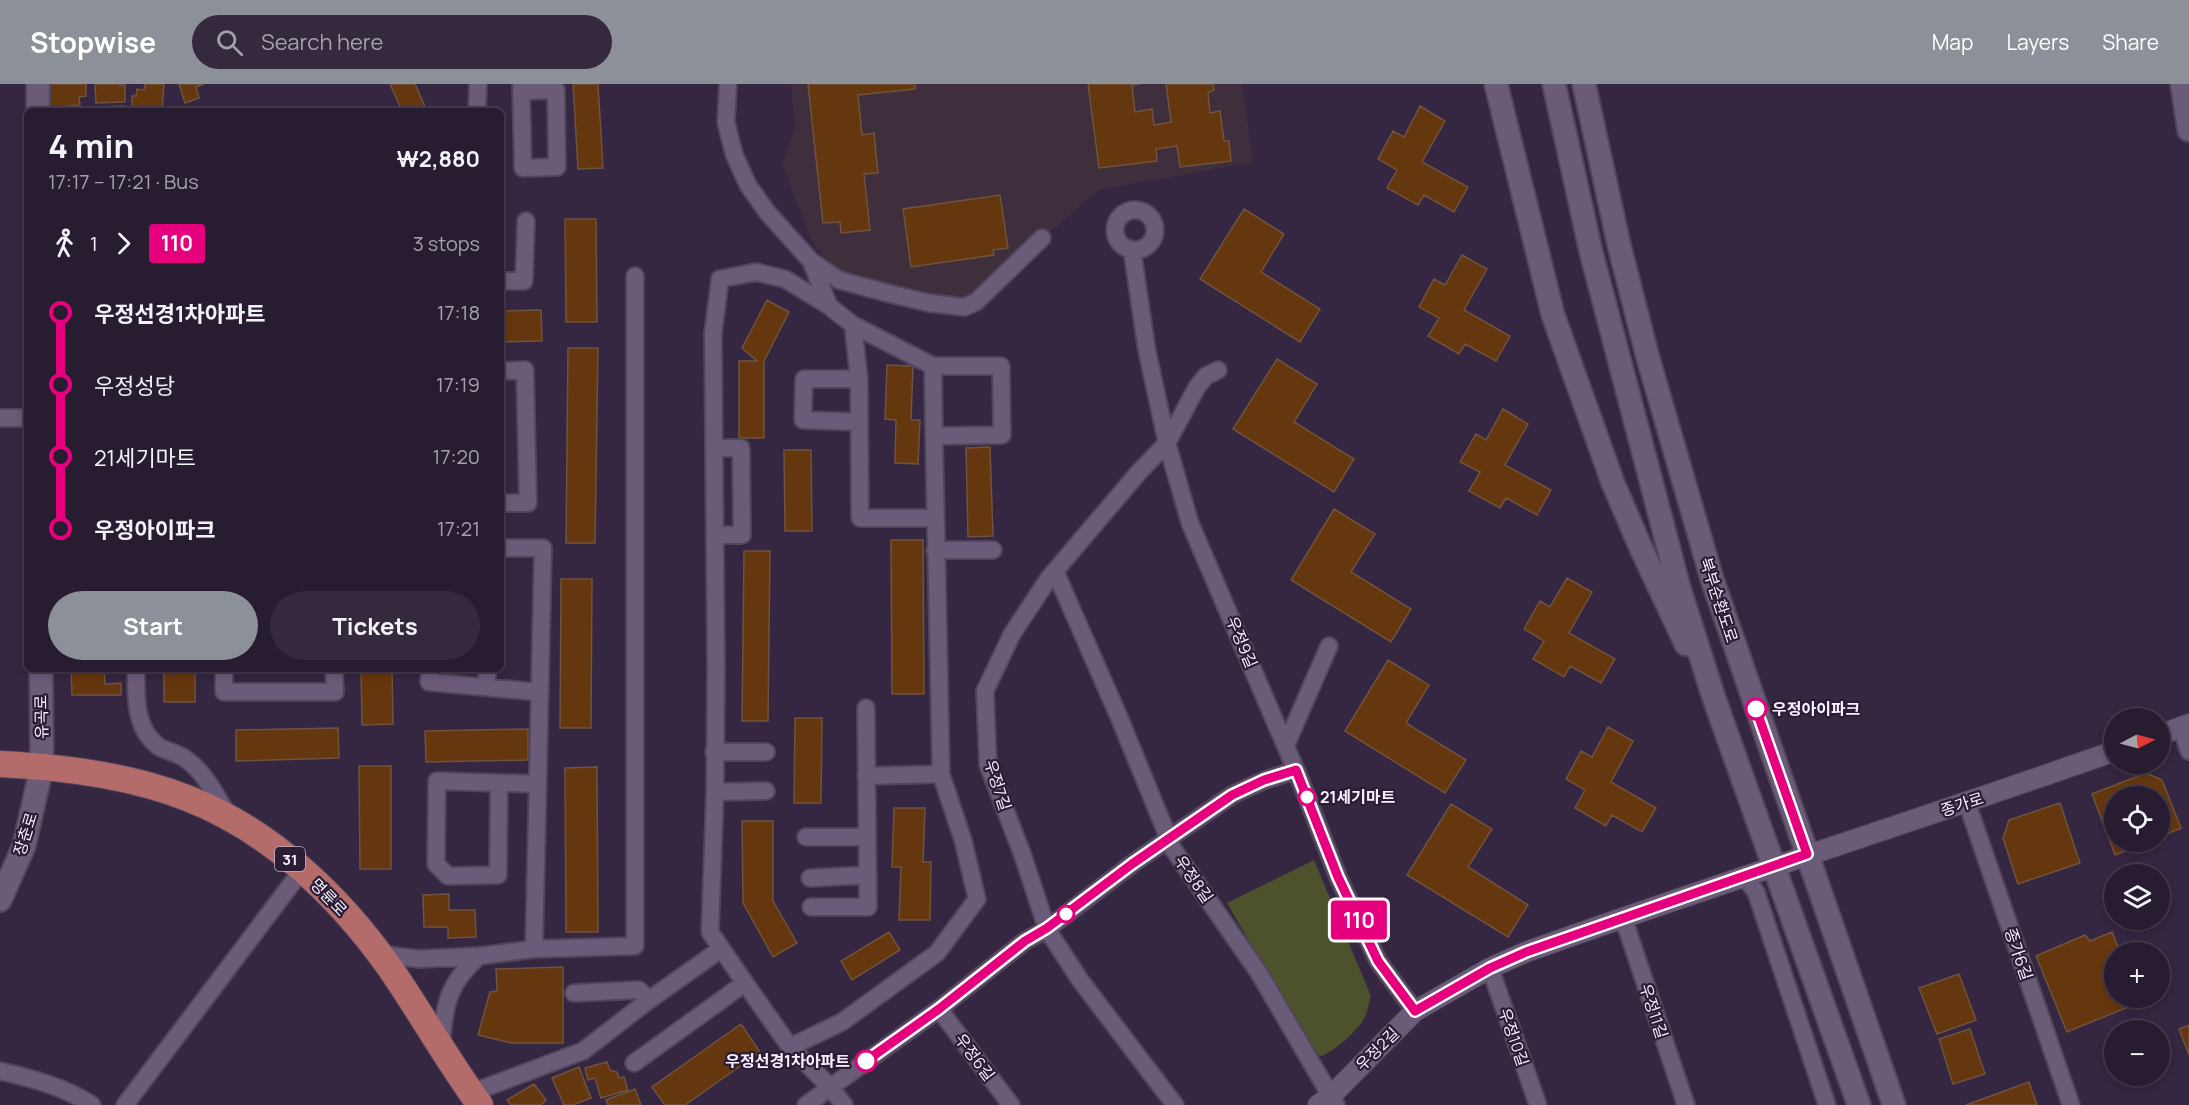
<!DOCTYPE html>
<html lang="en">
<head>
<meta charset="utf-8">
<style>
  :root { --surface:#281c31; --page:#34293d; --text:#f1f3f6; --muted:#a5a1ab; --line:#443a4d; --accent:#8c9099 }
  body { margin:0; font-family:Manrope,"Noto Sans KR",sans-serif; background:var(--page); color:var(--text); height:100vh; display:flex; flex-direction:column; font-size:22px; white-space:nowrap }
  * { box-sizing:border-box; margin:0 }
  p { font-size:20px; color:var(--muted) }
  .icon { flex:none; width:33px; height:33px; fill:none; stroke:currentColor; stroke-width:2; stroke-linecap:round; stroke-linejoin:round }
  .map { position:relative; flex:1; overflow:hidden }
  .sheet { position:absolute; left:24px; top:24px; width:480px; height:564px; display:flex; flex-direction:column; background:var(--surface); border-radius:9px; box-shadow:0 3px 9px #0003,0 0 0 2px var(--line) }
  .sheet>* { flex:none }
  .badge { padding:0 12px; border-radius:4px; font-size:21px; line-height:39px }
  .needle { width:39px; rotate:84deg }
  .fabs { position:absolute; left:2104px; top:624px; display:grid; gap:12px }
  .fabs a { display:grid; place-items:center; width:66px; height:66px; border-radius:50%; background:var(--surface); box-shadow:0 3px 9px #0003,0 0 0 2px var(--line); font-size:30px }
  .map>.badge { position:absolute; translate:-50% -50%; box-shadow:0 0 0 3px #fff }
  .legs { display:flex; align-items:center; gap:9px; height:66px; padding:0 24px; font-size:20px }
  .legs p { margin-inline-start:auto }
  .headline { display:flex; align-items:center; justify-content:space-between; height:102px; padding:0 24px }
  h1 { font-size:33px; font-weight:700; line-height:45px }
  .cta { display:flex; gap:12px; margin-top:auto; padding:12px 24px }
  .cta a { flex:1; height:69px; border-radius:36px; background:var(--accent); color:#fff; font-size:24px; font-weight:700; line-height:69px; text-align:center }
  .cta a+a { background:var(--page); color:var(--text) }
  ul { padding:0 24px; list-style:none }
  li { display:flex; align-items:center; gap:21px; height:72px; font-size:22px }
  li i { display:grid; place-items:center; width:9px; height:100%; margin:0 8px; background:currentColor }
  li i::after { content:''; width:15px; height:15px; margin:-8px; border:4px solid; border-radius:50%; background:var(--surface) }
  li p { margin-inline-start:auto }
  li:first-child i { background:linear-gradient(#0000 50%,currentColor 0) }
  li:last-child i { background:linear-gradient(currentColor 50%,#0000 0) }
  header { display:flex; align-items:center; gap:36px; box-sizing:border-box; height:84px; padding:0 30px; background:var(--accent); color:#fff }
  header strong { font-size:28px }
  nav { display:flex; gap:33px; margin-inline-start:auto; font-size:21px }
  .search { width:420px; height:54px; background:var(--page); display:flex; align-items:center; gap:15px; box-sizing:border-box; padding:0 21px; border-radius:33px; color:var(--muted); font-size:22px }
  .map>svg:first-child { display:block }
</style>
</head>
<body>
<header>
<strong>Stopwise</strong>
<div class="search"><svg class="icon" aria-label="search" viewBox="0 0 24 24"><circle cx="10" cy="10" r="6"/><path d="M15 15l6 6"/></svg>Search here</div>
<nav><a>Map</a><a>Layers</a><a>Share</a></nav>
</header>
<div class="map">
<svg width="2189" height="1021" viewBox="0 0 2189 1021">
  <rect width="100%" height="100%" fill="#352641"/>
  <path fill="#3f2f3c" d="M791 0H1242L1253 78 1098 106 964 223 839 196 812 157 782 80 795 44Z"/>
  <path fill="#4d522d" d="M1314 776 1371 912C1369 918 1368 925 1366 931 1360 945 1335 967 1321 972L1313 968 1227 819Z"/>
  <path fill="#65370e" stroke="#6f533e" stroke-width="1.5" d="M49 0H86V12L79 13 80 21 49 24Z
    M95 0H120V2L125 0V18L96 19Z
    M145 0H164L162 27 132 25V12H136L137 5 144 6Z
    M179 0H204L196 3 199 14 185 19Z
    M390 0H415L427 27H402Z
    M573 0H598L603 84 578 85Z
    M808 0H915V5L858 11 862 51 874 49 878 89 864 90 870 146 841 149 840 138 823 139Z
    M1088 0H1140L1132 1 1135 28 1152 25 1154 41 1171 38 1166 0H1213L1214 6 1208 9 1210 29 1220 27 1224 57H1229L1231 77 1180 83 1177 62 1156 65 1157 77 1099 84Z
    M124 22V27H96V23Z
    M1420 22 1445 37 1422 78 1468 103 1454 128 1424 111 1418 121 1387 104 1397 86 1378 75 1393 47 1404 53Z
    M1000 111 1008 164 993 166 994 171 911 183 903 125Z
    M1244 125 1284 150 1261 188 1320 225 1300 258 1200 195Z
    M565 135H596L597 238H566Z
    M1462 171 1487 185 1464 226 1510 252 1496 277 1465 260 1459 270 1428 252 1439 234 1419 223 1434 195 1445 201Z
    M767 216 789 228 764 277V354H739V277H757L742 264Z
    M541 226 542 257 501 258V227Z
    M568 264H598L595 459H566Z
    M1277 275 1317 300 1294 338 1354 375 1334 408 1233 345Z
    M887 281 913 282 911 336H920L918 380 895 379 896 336 885 335Z
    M1503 325 1528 340 1505 381 1551 406 1537 431 1506 414 1500 424 1469 407 1480 388 1460 378 1476 350 1486 356Z
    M990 363 993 452 968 453 966 364Z
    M784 366H811L812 447H785Z
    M1334 425 1375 450 1351 488 1411 525 1391 558 1291 496Z
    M891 456H923L924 610H892Z
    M744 467H770L768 637H742Z
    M1567 494 1592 508 1569 549 1615 575 1601 599 1570 582 1564 593 1533 575 1544 557 1524 545 1540 517 1550 523Z
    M561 495H592L591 644H560Z
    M1388 576 1429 601 1406 639 1466 676 1445 709 1345 647Z
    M71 585H104L105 600 121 599V611H72Z
    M164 585H195V618H164Z
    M361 585H392L393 640 362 641Z
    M795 634H822L821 719H794Z
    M1608 643 1633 657 1611 698 1656 724 1642 748 1612 731 1606 742 1575 724 1585 706 1566 695 1581 667 1592 673Z
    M338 644 339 674 236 677V646Z
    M528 645V676L426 678 425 647Z
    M359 682H391V785H360Z
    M597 683 598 848H566L565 684Z
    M2146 689 2162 696 2181 744 2160 753V712H2115V758H2149L2115 771 2092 710Z
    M2060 719 2080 779 2018 800 2003 754 2009 736Z
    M1451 720 1492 745 1468 783 1528 821 1508 853 1407 791Z
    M894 724H925L923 778H931L930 836H899L901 783H892Z
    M742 737H773V817L797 859 773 873 743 819Z
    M449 810V826H475L476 853 448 854V843H424L423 811Z
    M889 848 900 866 852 896 841 877Z
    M2112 848 2120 868H2115V914H2139L2140 918 2067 948 2036 872 2085 851 2090 857Z
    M563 883V959H511L478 951 490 908 497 907 496 885Z
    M1959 890 1976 936 1937 950 1919 904Z
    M741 940 760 968 685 1021H665L652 1003Z
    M2189 941V971L2179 945Z
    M1970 945 1985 990 1953 1000 1939 955Z
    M607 978 610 986 617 988 619 994 624 993 628 1006 601 1014 595 994 588 996 585 984Z
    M579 983 591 1014 573 1021H564L552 994Z
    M2029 998 2037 1021H1966Z
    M534 1000 546 1016 541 1021H511L507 1016Z
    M635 1005 641 1021H608L606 1016Z"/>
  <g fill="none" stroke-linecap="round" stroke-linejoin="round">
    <g stroke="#51455b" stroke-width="20">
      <path id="minor" d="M521 0 523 84 557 83 556 6 521 7
        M728 0 726 38 734 70 748 101 767 128 811 177 839 196 891 210 929 219 964 223 976 218 1042 154
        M477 27 478 0
        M1115 146a20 20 0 1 1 40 0a20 20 0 1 1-40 0Z
        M1132 166 1147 267 1167 359 1190 439 1301 698 1338 793 1378 877 1415 927
        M811 177 829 222 853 241 933 282H1001L1002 351 934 352 933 282
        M501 197H524L526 137
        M853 241 859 295 860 434H935
        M501 287 525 286 528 419H501
        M859 295H804L803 336 859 338
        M0 334H27
        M714 364H741L742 451H715
        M501 464H543L534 865
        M935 466H993
        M1055 487 1119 633 1173 765 1259 889 1336 1021
        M136 585C136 611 134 644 158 662 167 668 179 669 187 676 206 690 216 712 228 731
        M224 585V608H335L334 585
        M430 585 429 598 538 608
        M487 603V585
        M2181 643 2189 667
        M1286 661 1329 562
        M714 668H766
        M866 692 941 690
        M499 699 498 791 448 792 436 780 437 697 538 700
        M715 708 766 707
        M1967 719 2071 1021
        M806 753H867
        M1744 792 1756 808 1827 1021
        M810 794 868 791
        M811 823H868L866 624
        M1623 833 1686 1021
        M379 870 419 875 479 872 534 865 635 862V192
        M1490 884 1538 1021
        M745 899 710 848 715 708 716 583 713 250 720 195 756 188 785 195 829 222
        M574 909 639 906 649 916
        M939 925 1011 1021
        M441 963C445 922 446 901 479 872
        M790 963 830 1003 844 1021
        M634 979 745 899 790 963 842 938 937 869 977 815 963 756 941 690 934 352
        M0 987C31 994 65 1003 92 1021
        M471 1009 583 967 649 916 721 865
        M125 1021 302 786
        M806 1021 939 925 1025 857 1047 845 1132 780 1232 711 1265 696 1296 686
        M1175 1021 1080 896 1047 845 1023 772 988 681 985 607 1012 550 1049 494 1139 388 1167 359 1197 303 1206 292 1218 286"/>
    </g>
    <g stroke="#51455b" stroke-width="22">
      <path id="tertiary" d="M2160 651 2189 640
        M1318 1021 1331 1012 1415 927 1490 884 1526 868C1721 798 1919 736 2115 667"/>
    </g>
    <g stroke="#51455b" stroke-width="26">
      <path id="secondary" d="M38 0V27
        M1496 0 1553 231 1613 399 1640 462 1686 560
        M1554 0 1591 168 1679 504 1715 617 1859 1021
        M1584 0 1619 161 1648 274 1712 495 1894 1021
        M2182 0 2189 46
        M0 816 24 762 42 682 41 585"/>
    </g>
    <g stroke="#51455b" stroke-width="28">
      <path id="primary" d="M0 680C62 683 129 691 187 714 270 746 339 812 390 884 421 929 448 977 480 1021"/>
    </g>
    <use href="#minor" stroke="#6a5b78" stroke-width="16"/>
    <use href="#tertiary" stroke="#6a5b78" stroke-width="20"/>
    <use href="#secondary" stroke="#6a5b78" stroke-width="22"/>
    <use href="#primary" stroke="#b46c6a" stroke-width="26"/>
  </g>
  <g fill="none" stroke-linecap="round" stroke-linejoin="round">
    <g stroke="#fff" stroke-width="14">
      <path id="line-1" d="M866 977 939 925 1025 857 1047 844 1132 780 1232 711 1264 696 1296 686 1338 793 1378 877 1415 927 1490 884 1526 868 1807 770 1756 625"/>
    </g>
    <use href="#line-1" stroke="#e6007e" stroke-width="9"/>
  </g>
  <g fill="#fff" stroke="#e6007e" stroke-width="3">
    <circle cx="1756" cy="625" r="10"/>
    <circle cx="1307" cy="713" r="8"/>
    <circle cx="1066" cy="830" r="8"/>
    <circle cx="866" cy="977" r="10"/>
  </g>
  <g text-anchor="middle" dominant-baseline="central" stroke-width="4.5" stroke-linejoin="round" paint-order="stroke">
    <rect fill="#2b1d36" stroke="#bab1c2" stroke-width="1.5" x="275" y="763" width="30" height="24" rx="4.5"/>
    <g font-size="15" font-weight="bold" fill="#f7f0fe">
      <text x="290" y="775">31</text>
    </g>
    <g font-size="16" fill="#f7f0fe" stroke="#2b1d36">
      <text transform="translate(1719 516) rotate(72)">북부순환도로</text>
      <text transform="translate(1242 558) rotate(67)">우정9길</text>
      <text transform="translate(41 633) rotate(-91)">유곡로</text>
      <text transform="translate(998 701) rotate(72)">우정7길</text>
      <text transform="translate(1962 720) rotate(-18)">종가로</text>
      <text transform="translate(25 750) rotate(-73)">장춘로</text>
      <text transform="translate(1194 795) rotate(55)">우정8길</text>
      <text transform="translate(329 813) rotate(46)">명륜로</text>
      <text transform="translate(2019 870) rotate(71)">종가6길</text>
      <text transform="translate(1654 927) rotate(72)">우정11길</text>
      <text transform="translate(1514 953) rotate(71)">우정10길</text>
      <text transform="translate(1377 965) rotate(-45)">우정2길</text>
      <text transform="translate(975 973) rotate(53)">우정6길</text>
    </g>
    <g font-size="16" font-weight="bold" fill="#f7f0fe" stroke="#2b1d36" text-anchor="start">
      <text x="1772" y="625">우정아이파크</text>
      <text x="1320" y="713">21세기마트</text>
      <text x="850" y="977" text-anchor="end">우정선경1차아파트</text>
    </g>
  </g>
</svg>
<div class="fabs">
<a><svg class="needle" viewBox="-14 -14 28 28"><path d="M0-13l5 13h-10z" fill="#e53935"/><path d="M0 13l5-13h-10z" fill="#a5a1ab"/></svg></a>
<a><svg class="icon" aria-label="locate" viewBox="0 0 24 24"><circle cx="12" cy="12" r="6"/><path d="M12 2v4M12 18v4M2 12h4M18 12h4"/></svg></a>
<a><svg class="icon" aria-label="layers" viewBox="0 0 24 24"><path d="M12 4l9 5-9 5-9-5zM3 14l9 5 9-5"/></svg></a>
<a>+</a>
<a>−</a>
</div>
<b class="badge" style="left:1359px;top:836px;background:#e6007e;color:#fff">110</b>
<section class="sheet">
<div class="headline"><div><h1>4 min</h1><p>17:17 – 17:21 · Bus</p></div><b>₩2,880</b></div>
<div class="legs"><svg class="icon" aria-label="walk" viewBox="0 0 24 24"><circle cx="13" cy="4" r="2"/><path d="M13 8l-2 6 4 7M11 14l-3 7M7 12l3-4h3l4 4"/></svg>1<svg class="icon" aria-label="forward" viewBox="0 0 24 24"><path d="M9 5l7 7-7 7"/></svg><b class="badge" style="background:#e6007e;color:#fff">110</b><p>3 stops</p></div>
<ul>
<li><i style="color:#e6007e"></i><b>우정선경1차아파트</b><p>17:18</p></li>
<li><i style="color:#e6007e"></i><span>우정성당</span><p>17:19</p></li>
<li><i style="color:#e6007e"></i><span>21세기마트</span><p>17:20</p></li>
<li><i style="color:#e6007e"></i><b>우정아이파크</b><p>17:21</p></li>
</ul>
<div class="cta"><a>Start</a><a>Tickets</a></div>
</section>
</div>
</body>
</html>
